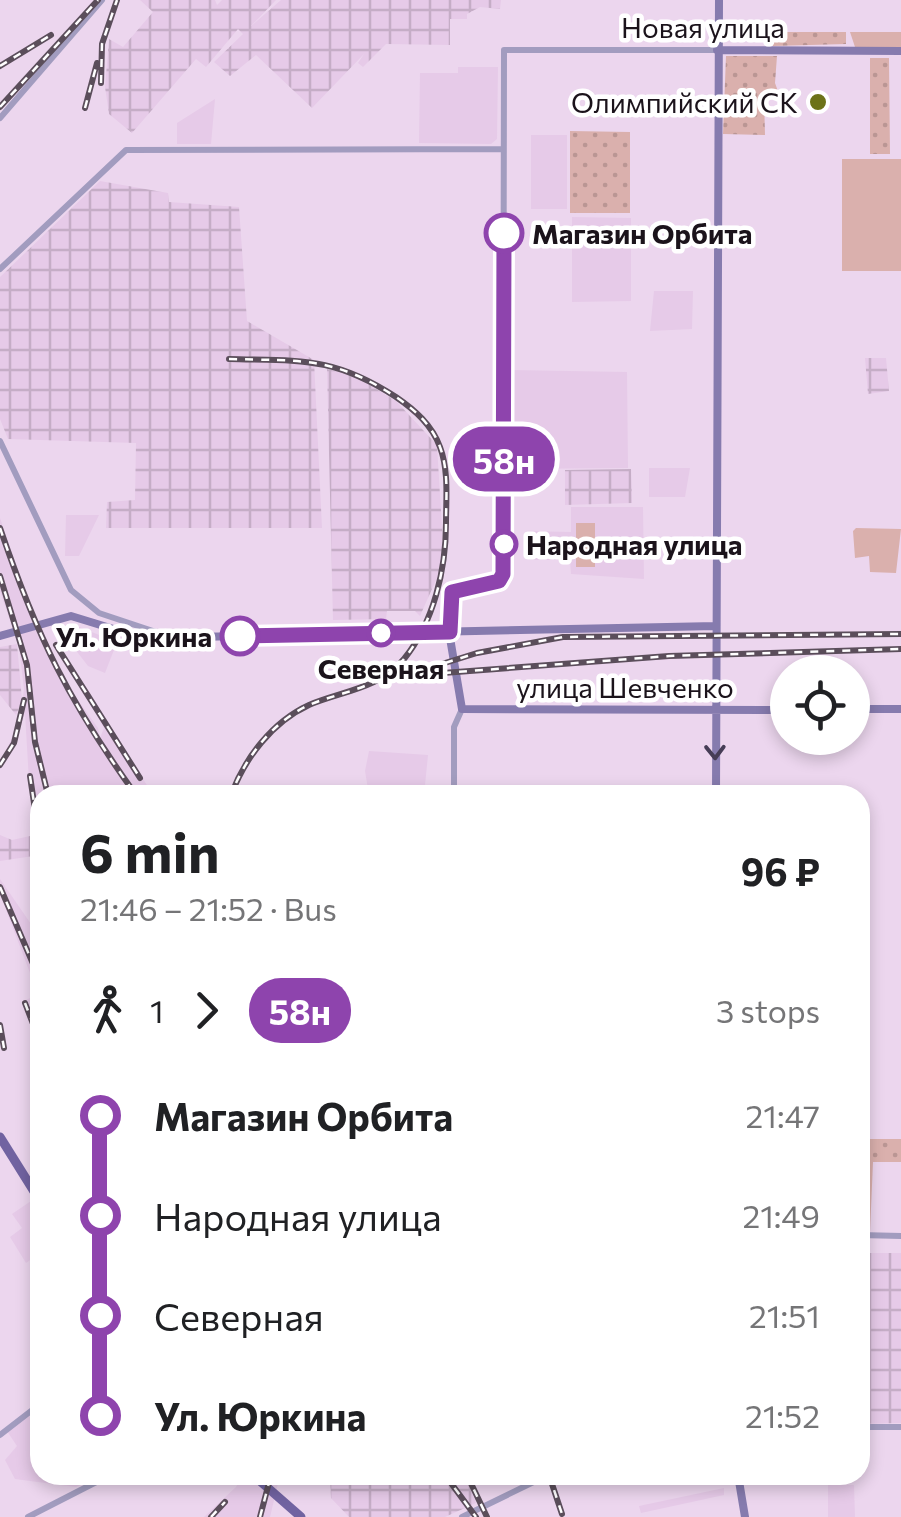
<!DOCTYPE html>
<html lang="en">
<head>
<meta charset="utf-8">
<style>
  :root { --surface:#fff; --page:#f6f6f6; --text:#202124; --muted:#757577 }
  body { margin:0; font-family:Commissioner,sans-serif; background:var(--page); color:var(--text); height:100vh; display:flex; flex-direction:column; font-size:38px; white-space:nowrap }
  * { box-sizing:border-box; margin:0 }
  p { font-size:32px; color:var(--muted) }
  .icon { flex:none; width:55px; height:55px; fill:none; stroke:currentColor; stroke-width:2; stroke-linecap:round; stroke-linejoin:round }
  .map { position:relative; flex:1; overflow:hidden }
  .sheet { position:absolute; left:30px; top:785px; width:840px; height:700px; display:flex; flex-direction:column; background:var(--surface); border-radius:30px; box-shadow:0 5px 15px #0003 }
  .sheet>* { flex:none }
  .badge { padding:0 20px; border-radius:32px; font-size:35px; line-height:65px }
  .buttons { position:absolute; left:770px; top:655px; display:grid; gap:20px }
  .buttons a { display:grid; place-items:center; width:100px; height:100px; border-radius:50%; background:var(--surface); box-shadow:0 5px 15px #0003; font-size:50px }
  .map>.badge { position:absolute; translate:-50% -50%; box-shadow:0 0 0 5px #fff }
  .legs { display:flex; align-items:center; gap:15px; height:110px; padding:0 50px; font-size:32px }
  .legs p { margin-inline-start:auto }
  .summary { display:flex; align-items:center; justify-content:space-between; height:170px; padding:0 50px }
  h1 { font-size:55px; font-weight:700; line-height:75px }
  ul { padding:0 50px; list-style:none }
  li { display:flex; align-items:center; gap:35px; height:100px; font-size:38px }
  li i { display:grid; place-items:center; width:15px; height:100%; margin:0 12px; background:currentColor }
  li i::after { content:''; width:25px; height:25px; margin:-12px; border:8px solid; border-radius:50%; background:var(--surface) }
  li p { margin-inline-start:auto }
  li:first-child i { background:linear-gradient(#0000 50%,currentColor 0) }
  li:last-child i { background:linear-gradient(currentColor 50%,#0000 0) }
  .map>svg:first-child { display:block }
</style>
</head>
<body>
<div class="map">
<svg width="901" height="1517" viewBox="0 0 901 1517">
  <defs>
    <pattern id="industrial-grid" width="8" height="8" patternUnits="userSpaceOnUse" patternTransform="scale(2.5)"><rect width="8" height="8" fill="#e6cae8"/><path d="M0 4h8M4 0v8" fill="none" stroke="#c5adc6"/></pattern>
    <pattern id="park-dots" width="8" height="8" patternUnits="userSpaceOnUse" patternTransform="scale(2.5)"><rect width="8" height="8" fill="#dab0ad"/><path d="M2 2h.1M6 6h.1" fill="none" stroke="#ba9694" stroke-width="1.8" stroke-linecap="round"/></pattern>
  </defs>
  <rect width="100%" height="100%" fill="#ecd6ee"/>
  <path fill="#e6cae8" d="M458 67H498L497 139 491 144 419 143 420 73H458Z
    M215 99 211 144H177V123Z
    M531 135H567V209H531Z
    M572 217 631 218V301L572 302Z
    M654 291H693L692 329 650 331Z
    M511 370 627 372 628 468 509 469Z
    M649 468H690L685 497H649Z
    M571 507H643L644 579 571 574 570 560H526V531L571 532Z
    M66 515H99L79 556H65Z
    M0 518 37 626 62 678 98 728 100 738 104 728 84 693 88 690 153 795H40V834L36 830 29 781 25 713 16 740 3 757 20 720 24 689 19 647 0 591Z
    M79 627 117 642 105 673 88 666 71 644Z
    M369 751 428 755 424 795H369L365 771Z
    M0 879 40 937V1054L22 1002 38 994 0 894Z
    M31 1201 40 1216V1253L26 1263 10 1237 22 1228 12 1214Z
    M40 1407V1475H101L76 1487 15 1479 5 1460 17 1446 7 1431Z
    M242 1475H280L270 1517H204L236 1487Z
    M828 1485H854L855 1517H828Z
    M724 1488V1495L641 1513 639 1506Z"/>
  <path fill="url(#industrial-grid)" d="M140 0H215L217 5 222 0H276L251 26 281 0H501L500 9 480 7 467 14V19H450V45L386 44 363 67 358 63 364 54 312 108 256 55 230 76 214 62 243 34 238 29 206 67 196 59 132 133 109 114 105 87 109 39 123 47 153 12Z
    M100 181 168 193 169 202 239 207 247 321 314 360 322 528H106L107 502 135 500 136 443 8 439 0 419V277Z
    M865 358H886L889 391 868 394Z
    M327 369 355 376 396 401 437 445 444 562 420 616 415 611H387L386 619 333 620Z
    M631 469 632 503 565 505V470Z
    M17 644 22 700 16 715 0 695V647Z
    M39 834 40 855 0 861V835L12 840Z
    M860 1253H901V1423L860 1424Z
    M330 1475H465L476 1503 445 1517H349L331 1498Z"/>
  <path fill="#dab0ad" d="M850 32H901V47H855Z
    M842 159H901V271H842Z
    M576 523H595V567H576Z
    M856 528 901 529 896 573 870 572 869 556 855 558 853 531Z"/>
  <path fill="url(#park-dots)" d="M768 32H846V44L773 46Z
    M726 56H777L775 83 779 94 764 97 765 135 723 134Z
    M870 58H889L890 154H870Z
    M570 131 630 132V213H570Z
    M860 1139H901V1162H873L870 1232H860Z"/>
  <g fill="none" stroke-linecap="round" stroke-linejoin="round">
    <path stroke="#a29cbf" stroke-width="6" d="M0 118 102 0
      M0 269 126 150 503 149
      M0 441 71 590 99 613 168 636
      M449 632 453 593 493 586 503 574 504 50H717
      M454 795V727L462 709
      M860 1235 901 1236
      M860 1427H901
      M0 1435 40 1404
      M28 1517 110 1475
      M462 1517 548 1475"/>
    <path stroke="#867bae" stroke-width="8" d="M717 50 901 51
      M449 632 462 709 788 710
      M0 636 71 616 143 638 716 626
      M852 709H901
      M716 795 719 0
      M738 1475 745 1517"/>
    <path stroke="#7163a1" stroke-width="9" d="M0 1137 40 1201
      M253 1475 301 1517"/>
    <g stroke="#5b4e5b" stroke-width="6">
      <path id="rail" d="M0 66 51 35
        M101 83 102 44 117 0
        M0 107 98 0
        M85 108 97 63
        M229 359C301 361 333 356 396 397 415 410 432 425 440 447 449 471 446 499 446 523 446 569 434 622 404 659 379 689 342 691 309 705 272 722 245 758 231 795
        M0 528C37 637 69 702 136 795
        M0 576 27 665 35 742 48 795
        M56 645 140 778
        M443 673 669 656 901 649
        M384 682 477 653 563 637 901 634
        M0 765 14 743 24 700
        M30 776 38 830
        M0 887 40 980
        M25 1003 40 1042
        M0 1025 4 1048
        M445 1475 476 1517
        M467 1475 487 1517
        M549 1475 562 1514
        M211 1517 225 1502
        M260 1517 271 1475"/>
    </g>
    <use href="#rail" stroke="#fff" stroke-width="2.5" stroke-dasharray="8" stroke-linecap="butt"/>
  </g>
  <defs><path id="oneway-chevron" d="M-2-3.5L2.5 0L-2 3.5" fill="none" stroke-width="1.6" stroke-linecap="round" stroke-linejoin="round" transform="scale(2.5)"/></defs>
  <use stroke="#463d56" href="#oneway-chevron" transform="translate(715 752) rotate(89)"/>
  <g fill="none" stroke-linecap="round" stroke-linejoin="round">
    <g stroke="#fff" stroke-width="22">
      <path id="line-1" d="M240 636 450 632 452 592 499 581 503 574 504 233"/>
    </g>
    <use href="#line-1" stroke="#8e44ad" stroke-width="15"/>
  </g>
  <circle fill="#6c7218" stroke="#fff" stroke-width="4" cx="818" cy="102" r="10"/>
  <g fill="#fff" stroke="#8e44ad" stroke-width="5">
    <circle cx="504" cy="233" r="18"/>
    <circle cx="504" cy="544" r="12"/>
    <circle cx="381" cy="633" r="12"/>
    <circle cx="240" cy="636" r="18"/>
  </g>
  <g text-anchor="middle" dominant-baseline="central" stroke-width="9" stroke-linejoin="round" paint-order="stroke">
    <g font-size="28" fill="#1b131b" stroke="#fff">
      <text x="703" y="27">Новая улица</text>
      <text x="625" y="687">улица Шевченко</text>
    </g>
    <g font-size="28" fill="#1b131b" stroke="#fff" text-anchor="end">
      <text x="798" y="102">Олимпийский СК</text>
    </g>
    <g font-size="28" font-weight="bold" fill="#1b131b" stroke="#fff" text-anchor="start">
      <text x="532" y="233">Магазин Орбита</text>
      <text x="526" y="544">Народная улица</text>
      <text x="212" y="636" text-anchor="end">Ул. Юркина</text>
      <text x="381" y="668" text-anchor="middle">Северная</text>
    </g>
  </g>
</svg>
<div class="buttons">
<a><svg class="icon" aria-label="locate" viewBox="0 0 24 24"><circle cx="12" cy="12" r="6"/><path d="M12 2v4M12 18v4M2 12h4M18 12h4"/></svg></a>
</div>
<b class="badge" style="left:504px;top:459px;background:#8e44ad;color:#fff">58н</b>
<section class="sheet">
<div class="summary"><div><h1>6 min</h1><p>21:46 – 21:52 · Bus</p></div><b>96 ₽</b></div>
<div class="legs"><svg class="icon" aria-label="walk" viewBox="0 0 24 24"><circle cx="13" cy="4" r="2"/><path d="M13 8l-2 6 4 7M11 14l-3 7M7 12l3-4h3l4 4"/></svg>1<svg class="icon" aria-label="forward" viewBox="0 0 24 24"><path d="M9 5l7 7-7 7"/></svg><b class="badge" style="background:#8e44ad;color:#fff">58н</b><p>3 stops</p></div>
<ul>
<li><i style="color:#8e44ad"></i><b>Магазин Орбита</b><p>21:47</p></li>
<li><i style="color:#8e44ad"></i><span>Народная улица</span><p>21:49</p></li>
<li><i style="color:#8e44ad"></i><span>Северная</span><p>21:51</p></li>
<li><i style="color:#8e44ad"></i><b>Ул. Юркина</b><p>21:52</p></li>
</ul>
</section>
</div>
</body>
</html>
